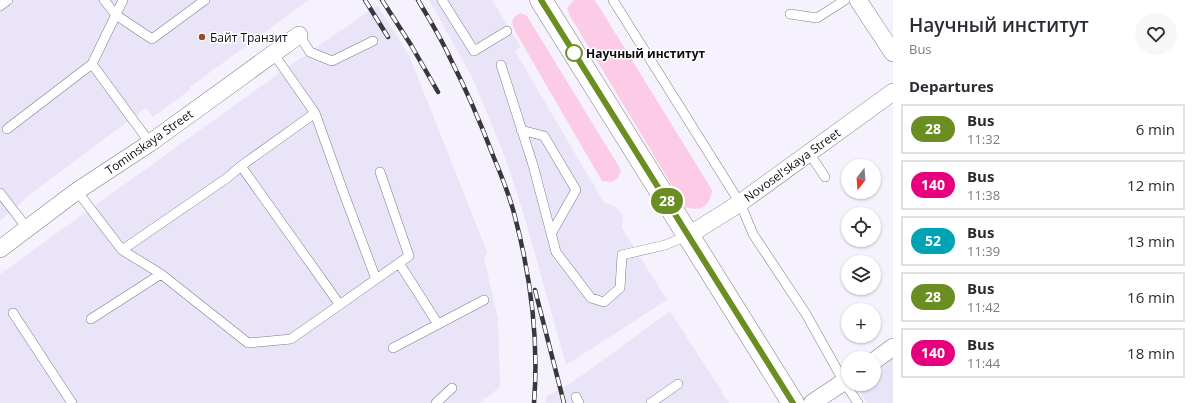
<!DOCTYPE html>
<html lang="en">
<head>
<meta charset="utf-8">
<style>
  :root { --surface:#fff; --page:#f7f7f7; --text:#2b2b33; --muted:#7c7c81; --line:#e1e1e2 }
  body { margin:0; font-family:"Open Sans",sans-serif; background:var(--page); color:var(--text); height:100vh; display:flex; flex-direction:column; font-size:15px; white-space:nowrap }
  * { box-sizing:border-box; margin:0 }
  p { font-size:13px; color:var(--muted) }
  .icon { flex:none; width:22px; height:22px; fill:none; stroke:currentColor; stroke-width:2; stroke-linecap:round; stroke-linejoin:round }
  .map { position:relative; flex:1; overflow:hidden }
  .panel { display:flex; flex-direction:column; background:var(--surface); width:300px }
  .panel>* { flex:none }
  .badge { padding:0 8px; border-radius:13px; font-size:14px; line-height:26px }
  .needle { width:26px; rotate:197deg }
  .buttons { position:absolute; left:841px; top:159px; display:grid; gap:8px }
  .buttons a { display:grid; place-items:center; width:40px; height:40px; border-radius:50%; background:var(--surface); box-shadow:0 1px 3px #0004; font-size:20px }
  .map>.badge { position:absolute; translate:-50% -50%; box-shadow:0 0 0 2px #fff }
  h2 { padding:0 16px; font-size:15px; line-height:36px }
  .round { display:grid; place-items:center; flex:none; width:42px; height:42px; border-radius:21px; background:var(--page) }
  .summary { display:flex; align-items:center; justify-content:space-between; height:68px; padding:0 16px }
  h1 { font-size:19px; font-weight:600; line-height:30px }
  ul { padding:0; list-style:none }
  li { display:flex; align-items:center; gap:12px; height:50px; margin:0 8px 6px; padding:0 8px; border:2px solid var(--line); border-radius:0px }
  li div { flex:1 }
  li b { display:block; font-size:15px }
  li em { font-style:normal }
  li .badge { min-width:44px; font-weight:700; text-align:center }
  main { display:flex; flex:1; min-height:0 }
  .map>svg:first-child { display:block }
</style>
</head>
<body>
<main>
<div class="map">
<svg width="893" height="403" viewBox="0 0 893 403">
  <rect width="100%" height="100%" fill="#f5f2fd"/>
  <path fill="#eae4f9" d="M0 0H309L190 87 191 89 153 117 146 108 32 193 0 221Z
    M429 0H492L521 47 515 51 603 201 605 203 615 206 621 213 623 219 622 228 667 300 566 365 528 229 516 190 503 152 472 77Z
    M377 5 409 55 488 254 484 257 498 319 500 387 479 403H0V274L282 71 310 52Z
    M670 311 729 403H546V397L574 381Z
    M893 358V403H867L855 385 874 384V371Z"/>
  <path fill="#fccce7" d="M574 0H594L598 5 712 190C710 207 701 212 685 207L570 16 567 8Z
    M521 13 527 16 621 170 618 178 612 182 602 181 516 33C511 24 510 17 521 13Z"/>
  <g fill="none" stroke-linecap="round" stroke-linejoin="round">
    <g stroke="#7e7a87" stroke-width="10">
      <path id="lane" d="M104 0 116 15 152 39 205 0
        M123 0 92 64 150 143
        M442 0 474 51 507 31
        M613 0 740 203 753 234 806 314 844 382 858 403
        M0 6 8 0
        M790 14 817 18 845 0
        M299 35 310 52 332 61 373 41
        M273 53 315 113 344 194 376 279
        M501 65 533 165 556 252 591 298 604 302 620 288 622 255 665 245 689 235
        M7 129 92 64
        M521 130 544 136 576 190 551 234
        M809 153 825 177
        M241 166 340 305
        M77 191 122 250 161 274 248 343 291 339 409 256 380 172
        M0 193 27 228
        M122 250 227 178 241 166 315 113
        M399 263 438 324
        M13 313 72 403
        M91 319 161 274
        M393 348 484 300
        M576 397 579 403
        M436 403 452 388
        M651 403 678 384"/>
    </g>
    <g stroke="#7e7a87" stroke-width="18">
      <path id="street" d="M858 0 893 53
        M689 235 740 203 893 92
        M0 249 77 191 150 143 299 35
        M874 361 893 347
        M812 403 848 379"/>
    </g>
    <g stroke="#7e7a87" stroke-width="23">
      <path id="primary" d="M541 0 793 403"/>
    </g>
    <use href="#lane" stroke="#fff" stroke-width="9"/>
    <use href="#street" stroke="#fff" stroke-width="17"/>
    <use href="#primary" stroke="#fff" stroke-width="22"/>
    <g stroke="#39373d" stroke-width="4.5">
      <path id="rail" d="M365 0 388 37
        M382 0 411 45 438 92
        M418 0C429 19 441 38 450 58 467 91 481 124 494 158 502 177 510 197 515 217 531 278 539 340 534 403
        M535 290 564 403"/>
    </g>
    <use href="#rail" stroke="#fff" stroke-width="3" stroke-dasharray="9" stroke-linecap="butt"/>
  </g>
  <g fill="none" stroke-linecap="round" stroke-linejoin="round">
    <g stroke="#fff" stroke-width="9">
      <path id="line" d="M541 0 793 403"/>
    </g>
    <use href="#line" stroke="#6b8e23" stroke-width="6"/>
  </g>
  <circle fill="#955025" stroke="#fff" stroke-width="1.5" cx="202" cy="37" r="4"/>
  <circle fill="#fff" stroke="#6b8e23" stroke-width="2" cx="574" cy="53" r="8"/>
  <g text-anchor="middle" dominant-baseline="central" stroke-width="3" stroke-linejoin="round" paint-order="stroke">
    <g font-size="12" fill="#0e0c11" stroke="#fff" text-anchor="start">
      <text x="210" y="37">Байт Транзит</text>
    </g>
    <g font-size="12" font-weight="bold" fill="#0e0c11" stroke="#fff" text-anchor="start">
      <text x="586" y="53">Научный институт</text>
    </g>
    <g font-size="12" fill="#0e0c11" stroke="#fff">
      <text transform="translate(149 142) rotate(-35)">Tominskaya Street</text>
      <text transform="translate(792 165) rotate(-36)">Novosel'skaya Street</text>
    </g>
  </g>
</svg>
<div class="buttons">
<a><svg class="needle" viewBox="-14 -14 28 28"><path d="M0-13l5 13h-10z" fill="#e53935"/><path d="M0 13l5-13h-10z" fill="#7c7c81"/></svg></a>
<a><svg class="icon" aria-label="locate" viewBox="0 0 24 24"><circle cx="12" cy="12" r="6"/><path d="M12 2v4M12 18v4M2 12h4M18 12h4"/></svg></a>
<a><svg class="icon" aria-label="layers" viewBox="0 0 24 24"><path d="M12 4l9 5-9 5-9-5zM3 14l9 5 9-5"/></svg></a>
<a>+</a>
<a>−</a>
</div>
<b class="badge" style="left:667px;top:201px;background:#6b8e23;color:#fff">28</b>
</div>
<section class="panel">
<div class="summary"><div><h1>Научный институт</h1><p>Bus</p></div><a class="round"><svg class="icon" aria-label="heart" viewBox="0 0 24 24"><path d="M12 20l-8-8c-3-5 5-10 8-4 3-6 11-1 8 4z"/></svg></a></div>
<h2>Departures</h2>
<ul>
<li><span class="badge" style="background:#6b8e23;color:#fff">28</span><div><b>Bus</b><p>11:32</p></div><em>6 min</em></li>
<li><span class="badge" style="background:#e6007e;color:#fff">140</span><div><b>Bus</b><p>11:38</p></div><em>12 min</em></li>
<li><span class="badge" style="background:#00a3b4;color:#fff">52</span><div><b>Bus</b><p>11:39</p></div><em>13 min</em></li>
<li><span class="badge" style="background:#6b8e23;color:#fff">28</span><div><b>Bus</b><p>11:42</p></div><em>16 min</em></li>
<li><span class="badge" style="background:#e6007e;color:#fff">140</span><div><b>Bus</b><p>11:44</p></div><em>18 min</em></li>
</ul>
</section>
</main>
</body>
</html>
